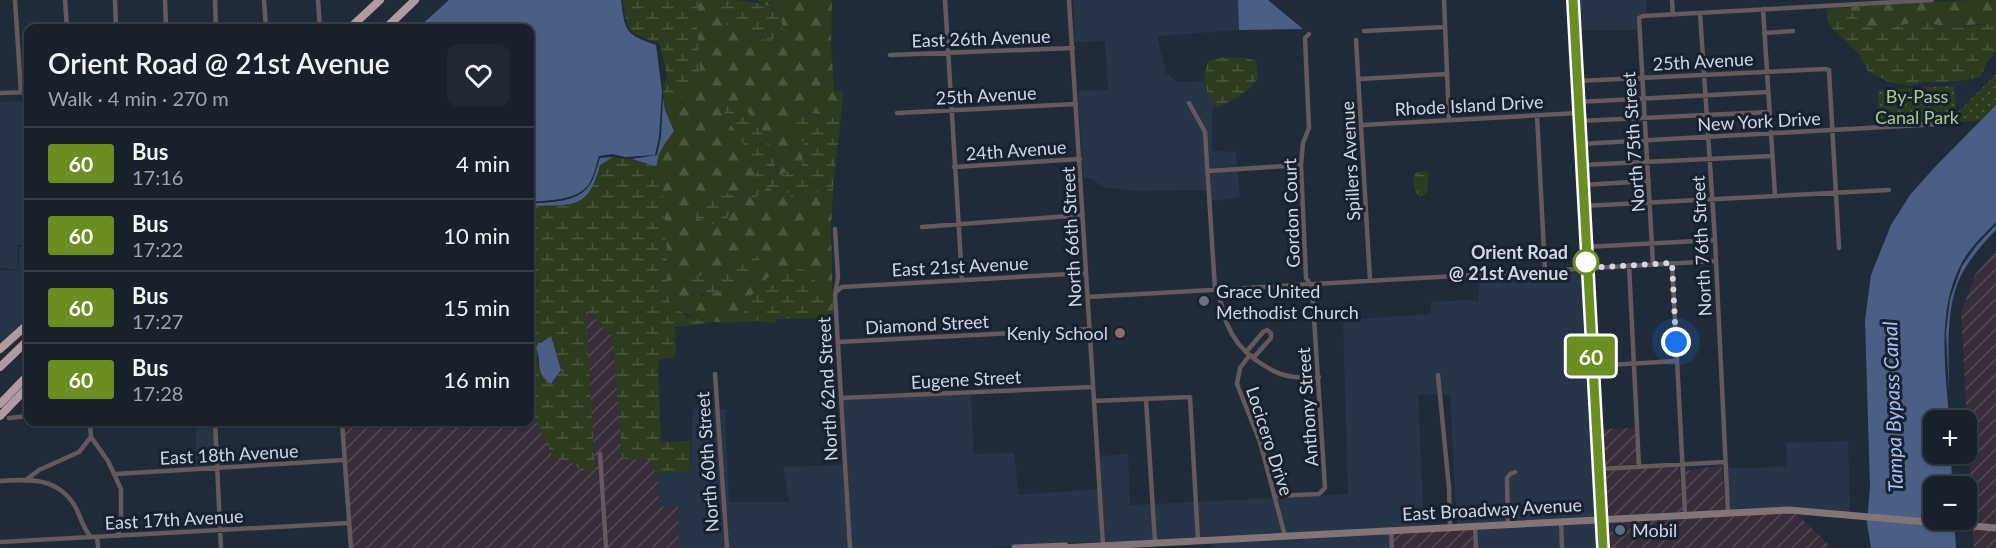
<!DOCTYPE html>
<html lang="en">
<head>
<meta charset="utf-8">
<style>
  :root { --surface:#18202c; --page:#212834; --text:#f1f3f6; --muted:#9fa3a9; --line:#363e48 }
  body { margin:0; font-family:Lato,sans-serif; background:var(--page); color:var(--text); height:100vh; display:flex; flex-direction:column; font-size:22px; white-space:nowrap }
  * { box-sizing:border-box; margin:0 }
  p { font-size:20px; color:var(--muted) }
  .icon { flex:none; width:33px; height:33px; fill:none; stroke:currentColor; stroke-width:2; stroke-linecap:round; stroke-linejoin:round }
  .map { position:relative; flex:1; overflow:hidden }
  .details { position:absolute; left:24px; top:24px; width:510px; height:402px; display:flex; flex-direction:column; background:var(--surface); border-radius:12px; box-shadow:0 2px 4px #0004,0 0 0 2px var(--line) }
  .details>* { flex:none }
  .badge { padding:0 12px; border-radius:4px; font-size:21px; line-height:39px }
  .controls { position:absolute; left:1923px; top:410px; display:grid; gap:12px }
  .controls a { display:grid; place-items:center; width:54px; height:54px; border-radius:12px; background:var(--surface); box-shadow:0 2px 4px #0004,0 0 0 2px var(--line); font-size:30px }
  .you { position:absolute; width:30px; height:30px; margin:-15px; border:4px solid #fff; border-radius:50%; background:#1a73e8; box-shadow:0 0 0 9px #1a73e833 }
  .map>.badge { position:absolute; translate:-50% -50%; box-shadow:0 0 0 3px #fff }
  .round { display:grid; place-items:center; flex:none; width:63px; height:63px; border-radius:12px; background:var(--page) }
  .summary { display:flex; align-items:center; justify-content:space-between; height:102px; padding:0 24px }
  h1 { font-size:28px; font-weight:600; line-height:45px }
  ul { padding:0; list-style:none }
  li { display:flex; align-items:center; gap:18px; height:72px; padding:0 24px; border-top:2px solid var(--line) }
  li div { flex:1 }
  li b { display:block; font-size:22px }
  li em { font-style:normal }
  li .badge { min-width:66px; font-weight:700; text-align:center }
  .map>svg:first-child { display:block }
</style>
</head>
<body>
<div class="map">
<svg width="1996" height="548" viewBox="0 0 1996 548">
  <defs>
    <pattern id="industrial-furrows" width="10" height="10" patternUnits="userSpaceOnUse" patternTransform="scale(1.5)"><rect width="10" height="10" fill="#392d3b"/><path d="M-1 1l2-2M0 10L10 0M9 11l2-2" fill="none" stroke="#554b57"/></pattern>
    <pattern id="forest-firs" width="22" height="20" patternUnits="userSpaceOnUse" patternTransform="scale(1.5)"><rect width="22" height="20" fill="#2d3c1f"/><path d="M5 1l3.5 6h-7zM16 11l3.5 6h-7z" fill="#4a573f"/></pattern>
    <pattern id="wetland-marsh" width="20" height="14" patternUnits="userSpaceOnUse" patternTransform="scale(1.5)"><rect width="20" height="14" fill="#2d3c1f"/><path d="M1 5h8M5 5V1M11 12h8M15 12V8" fill="none" stroke="#4a573f"/></pattern>
    <pattern id="park-dots" width="8" height="8" patternUnits="userSpaceOnUse" patternTransform="scale(1.5)"><rect width="8" height="8" fill="#2d3c1f"/><path d="M2 2h.1M6 6h.1" fill="none" stroke="#4a573f" stroke-width="1.8" stroke-linecap="round"/></pattern>
  </defs>
  <rect width="100%" height="100%" fill="#202b3a"/>
  <path fill="#273549" d="M1073 0H1238L1239 30 1157 36 1166 73 1178 82 1204 81 1205 89 1215 105 1212 116V151L1236 152 1237 166 1210 168 1207 132 1189 100 1186 103 1203 133 1207 190 1135 191 1102 187 1093 179 1083 177 1078 91 1108 90 1105 41 1075 42Z
    M1575 0H1646L1647 13 1636 17 1637 30H1576Z
    M28 101V245H17L18 269 0 268V102Z
    M1238 171 1240 197 1212 201 1210 173Z
    M19 247H28V321L0 346V270L19 271Z
    M1584 272 1599 516 1510 521 1509 479 1511 476 1517 473 1516 469 1509 472 1505 478 1506 522 1457 524 1450 395 1442 394 1440 372 1436 373 1438 394 1418 395 1424 526 1286 534 1278 499 1348 494 1343 320 1430 314 1431 302 1468 300 1479 302V279Z
    M971 395 974 454 1014 453 1019 495 1098 489 1101 542 1016 545 994 548H852L844 400Z
    M693 407 716 409 724 548H679L678 507H660L657 474 690 471Z
    M720 409 725 410 729 502H789L783 467 843 465 848 548H729Z
    M196 422H213L215 466 196 467Z
    M1848 441 1850 512 1730 510 1727 468 1787 467 1786 443Z
    M1128 454 1130 505 1150 504 1153 540 1105 542 1100 456Z
    M1273 498 1282 534 1200 537 1198 502Z
    M1194 502 1196 537 1157 539 1155 504Z
    M1599 521 1601 548H1564L1563 523Z
    M1559 523 1560 548H1479L1477 528Z
    M1389 532 1390 548H1215V541Z"/>
  <path fill="url(#industrial-furrows)" d="M1996 249V525L1973 523 1961 313 1975 275Z
    M585 308 613 338 622 458 652 459 656 474H657L660 507H678L679 548H608L602 452H598L603 548H353L344 422H530V409L553 457 572 463 581 471Z
    M1636 428 1637 464 1601 466 1598 429Z
    M1722 465 1725 510 1687 512 1684 467 1686 471Z
    M1679 467 1683 512 1603 516 1601 471Z
    M1779 513H1796L1832 548H1605L1603 521 1728 517Z
    M1473 528 1474 548H1394L1393 532Z
    M1973 528 1996 530V548H1974Z"/>
  <path fill="url(#forest-firs)" fill-rule="evenodd" d="M698 0H719L717 3 721 21C734 28 758 43 772 39 777 37 780 33 783 29 780 9 774 9 756 0H832L831 45 834 90 843 92 841 118C829 118 820 113 808 113L802 166 780 175C775 169 775 161 773 153 768 132 745 128 728 121L750 151 758 170 751 184 741 191 708 196 709 204 706 221 714 224 732 213 739 198 745 195 755 198 767 188 785 190 792 198 833 188 831 228 833 317 820 318 827 308 764 281 746 302 742 322C708 323 696 324 669 301L664 198 655 166 657 165C657 152 667 141 674 131L665 110 664 102 676 99 700 74 697 31ZM732 261 754 273 738 279 730 286 704 296H696L690 293 700 275 715 274Z
    M1974 0H1996V23L1968 25 1952 28 1920 21 1879 30 1863 25 1849 8 1857 6Z"/>
  <path fill="url(#wetland-marsh)" fill-rule="evenodd" d="M623 0H698L697 31 700 74 683 97 664 102 663 88 667 76 660 44C629 31 627 36 623 0Z
    M719 0C744 0 781 0 783 29 780 33 777 37 773 39 762 42 731 29 723 22 716 16 715 7 719 0Z
    M1849 8 1863 25 1879 30 1920 21 1952 28 1996 23V51L1986 64 1981 77 1959 81 1925 82 1910 86 1889 82 1868 71 1860 55 1829 25 1826 9Z
    M1221 57 1247 58 1256 61 1258 78C1247 94 1234 100 1217 107 1203 89 1202 82 1208 61Z
    M733 100 747 111 772 148 776 171 780 175 802 166 804 143C795 136 790 130 795 118 818 109 820 118 841 118L833 188 792 198 785 190 767 188 755 198 745 195 739 198C734 208 727 226 713 224 708 224 700 219 695 217L698 210 709 204 708 196 741 191 751 184 758 170C748 147 732 129 721 107Z
    M613 157 624 159H632L655 166 664 198 669 301 687 316 711 323 675 327 676 351 674 357 658 360 661 442 690 441V471L656 474 652 459H622L613 338 586 309 595 471H581L572 463 553 457 530 409V206L579 202 596 181 600 165ZM550 336 561 370 553 383C550 382 546 380 544 378 538 371 535 353 540 346 542 342 547 339 550 336Z
    M1425 171 1428 172 1427 194 1422 196H1419C1412 189 1413 181 1415 173Z
    M737 253 760 257 758 266 754 273 738 279 730 286 719 292 696 296 690 293 687 285 694 276 715 274 732 261Z
    M800 269 807 271 825 292 827 308 820 318 776 319 775 323 758 321 742 322 746 302 764 281 772 274Z"/>
  <path fill="url(#park-dots)" d="M1996 74V104L1980 121 1879 127 1878 90 1954 86 1956 114Z"/>
  <path fill="#4b5e85" d="M449 0H621C625 32 625 34 656 45L662 92 659 137 655 155 625 157 612 154 599 156C596 165 594 176 589 184 577 201 548 200 530 202V28H418Z
    M1238 0H1268L1303 29 1239 30Z
    M663 98 665 110 674 131C667 141 657 152 657 165L655 166 632 159 657 155 661 137Z
    M1996 105V222C1984 235 1969 248 1961 264 1936 312 1946 369 1949 420H1934V453H1951L1952 486H1934V519H1954L1956 548H1871L1867 523 1870 487 1865 320 1871 275 1891 225 1910 195 1933 169Z
    M613 157 600 165C588 212 571 204 530 206V204C548 202 577 203 589 186 595 178 597 166 600 158Z
    M1996 225V230C1982 244 1966 263 1958 282 1945 315 1949 357 1949 392L1946 332 1950 299 1962 266 1977 245Z
    M551 336 561 370 551 384C533 372 543 360 536 349L538 343H541Z"/>
  <g fill="none" stroke-linecap="round" stroke-linejoin="round">
    <path stroke="#64595c" stroke-width="4.5" d="M15 0 21 92
      M65 0 67 28
      M115 0 116 28
      M165 0 166 28
      M215 0 216 28
      M264 0 266 28
      M318 0 320 28
      M945 0 962 279
      M1069 0 1103 545
      M1444 0 1449 120
      M1672 0 1673 15
      M1763 9 1775 195
      M1700 13 1715 240 1728 513
      M1364 31 1445 27
      M1764 33 1793 31
      M1356 40 1370 280
      M890 55 1073 48
      M1359 79 1447 74
      M1577 81 1825 69 1829 70 1839 248
      M0 93 28 92
      M1578 102 1768 92
      M1189 103 1205 132 1215 289
      M897 113 1076 104
      M1537 115 1545 271
      M1579 121 1769 112
      M1362 125 1578 113
      M1580 144 1939 124
      M1581 165 1772 156
      M954 167 1080 159
      M1208 171 1301 165
      M1582 185 1649 181
      M1583 206 1889 190
      M922 227 1083 215
      M835 229 838 277 835 295 850 548
      M1585 247 1715 240
      M1672 263 1685 514
      M1653 264 1639 18 1643 16 1932 0
      M1629 265 1639 467
      M1219 289C1222 323 1235 349 1265 366 1274 372 1284 376 1295 377 1303 378 1311 377 1319 377
      M837 291 842 287 1086 273
      M1088 297 1716 261
      M838 342 1090 329
      M1249 356H1255L1271 338V333L1267 330 1263 332 1247 351 1249 356 1240 368 1237 384 1260 442 1285 536
      M1592 366 1677 361
      M715 374 727 548
      M1438 375 1449 488 1450 527
      M841 398 1093 387
      M1146 399 1155 542
      M1094 401 1190 397 1198 540
      M9 418 28 416
      M90 422 91 437 108 461 121 489V524L118 536
      M215 422 221 548
      M342 422 351 548
      M600 454 606 548
      M1599 469 1724 462
      M115 474 344 460
      M26 480 39 470 79 452 91 437
      M0 481C30 479 59 477 76 508 81 518 83 528 91 537
      M1275 496 1319 494 1325 488 1312 287 1306 278 1301 165 1303 143 1309 128 1305 38 1309 34
      M1561 521 1562 548
      M1508 524 1507 478 1510 474 1515 472
      M1475 526 1476 548
      M1391 530 1392 548
      M97 537 98 548
      M0 542 349 523"/>
    <path stroke="#847477" stroke-width="7" d="M1573 0 1603 548
      M1015 548 1065 546
      M1061 548 1789 510 1996 528"/>
    <path stroke="#b39aa0" stroke-width="8" d="M350 28 380 0
      M386 28 415 0
      M0 349 28 324
      M0 367 28 340
      M0 404 28 375
      M0 416 28 387"/>
  </g>
  <g fill="none" stroke-linecap="round" stroke-linejoin="round">
    <g stroke="#fff" stroke-width="14">
      <path id="line" d="M1573 0 1603 548"/>
    </g>
    <use href="#line" stroke="#6b8e23" stroke-width="9"/>
    <path stroke="#d0d7e1" stroke-width="6" stroke-dasharray="0 10.8" d="M1586 262V268L1672 263 1676 342"/>
  </g>
  <circle fill="#fff" stroke="#6b8e23" stroke-width="3" cx="1586" cy="262" r="12"/>
  <circle fill="#6b7280" stroke="#172130" stroke-width="2" cx="1204" cy="301" r="6"/>
  <circle fill="#8d6e63" stroke="#172130" stroke-width="2" cx="1120" cy="333" r="6"/>
  <circle fill="#5c6f8a" stroke="#172130" stroke-width="2" cx="1620" cy="530" r="6"/>
  <g text-anchor="middle" dominant-baseline="central" stroke-width="6" stroke-linejoin="round" paint-order="stroke">
    <g font-size="18" fill="#d0d7e1" stroke="#172130">
      <text transform="translate(981 38) rotate(-2)">East 26th Avenue</text>
      <text transform="translate(1703 61) rotate(-3)">25th Avenue</text>
      <text transform="translate(986 95) rotate(-3)">25th Avenue</text>
      <text transform="translate(1469 105) rotate(-3)">Rhode Island Drive</text>
      <text transform="translate(1759 121) rotate(-3)">New York Drive</text>
      <text transform="translate(1633 142) rotate(-94)">North 75th Street</text>
      <text transform="translate(1016 150) rotate(-4)">24th Avenue</text>
      <text transform="translate(1350 161) rotate(-93)">Spillers Avenue</text>
      <text transform="translate(1291 213) rotate(-92)">Gordon Court</text>
      <text transform="translate(1071 237) rotate(-93)">North 66th Street</text>
      <text transform="translate(1701 246) rotate(-93)">North 76th Street</text>
      <text transform="translate(960 266) rotate(-3)">East 21st Avenue</text>
      <text transform="translate(927 324) rotate(-3)">Diamond Street</text>
      <text transform="translate(966 379) rotate(-3)">Eugene Street</text>
      <text transform="translate(827 389) rotate(-93)">North 62nd Street</text>
      <text transform="translate(1307 407) rotate(-94)">Anthony Street</text>
      <text transform="translate(1270 441) rotate(72)">Locicero Drive</text>
      <text transform="translate(229 454) rotate(-3)">East 18th Avenue</text>
      <text transform="translate(707 462) rotate(-94)">North 60th Street</text>
      <text transform="translate(1492 509) rotate(-3)">East Broadway Avenue</text>
      <text transform="translate(174 519) rotate(-3)">East 17th Avenue</text>
    </g>
    <g font-size="18" fill="#aacc89" stroke="#172130">
      <text x="1917" y="96">By-Pass<tspan x="1917" dy="21">Canal Park</tspan></text>
    </g>
    <g font-size="18" font-weight="bold" fill="#d0d7e1" stroke="#172130" text-anchor="end">
      <text x="1568" y="252">Orient Road<tspan x="1568" dy="21">@ 21st Avenue</tspan></text>
    </g>
    <g font-size="18" fill="#d0d7e1" stroke="#172130" text-anchor="start">
      <text x="1216" y="291">Grace United<tspan x="1216" dy="21">Methodist Church</tspan></text>
      <text x="1108" y="333" text-anchor="end">Kenly School</text>
      <text x="1632" y="530">Mobil</text>
    </g>
    <g font-size="20" font-style="italic" fill="#a7c1f4" stroke="#172130">
      <text transform="translate(1892 407) rotate(-92)">Tampa Bypass Canal</text>
    </g>
  </g>
</svg>
<div class="controls">
<a>+</a>
<a>−</a>
</div>
<div class="you" style="left:1676px;top:342px"></div>
<b class="badge" style="left:1591px;top:356px;background:#6b8e23;color:#fff">60</b>
<section class="details">
<div class="summary"><div><h1>Orient Road @ 21st Avenue</h1><p>Walk · 4 min · 270 m</p></div><a class="round"><svg class="icon" aria-label="heart" viewBox="0 0 24 24"><path d="M12 20l-8-8c-3-5 5-10 8-4 3-6 11-1 8 4z"/></svg></a></div>
<ul>
<li><span class="badge" style="background:#6b8e23;color:#fff">60</span><div><b>Bus</b><p>17:16</p></div><em>4 min</em></li>
<li><span class="badge" style="background:#6b8e23;color:#fff">60</span><div><b>Bus</b><p>17:22</p></div><em>10 min</em></li>
<li><span class="badge" style="background:#6b8e23;color:#fff">60</span><div><b>Bus</b><p>17:27</p></div><em>15 min</em></li>
<li><span class="badge" style="background:#6b8e23;color:#fff">60</span><div><b>Bus</b><p>17:28</p></div><em>16 min</em></li>
</ul>
</section>
</div>
</body>
</html>
